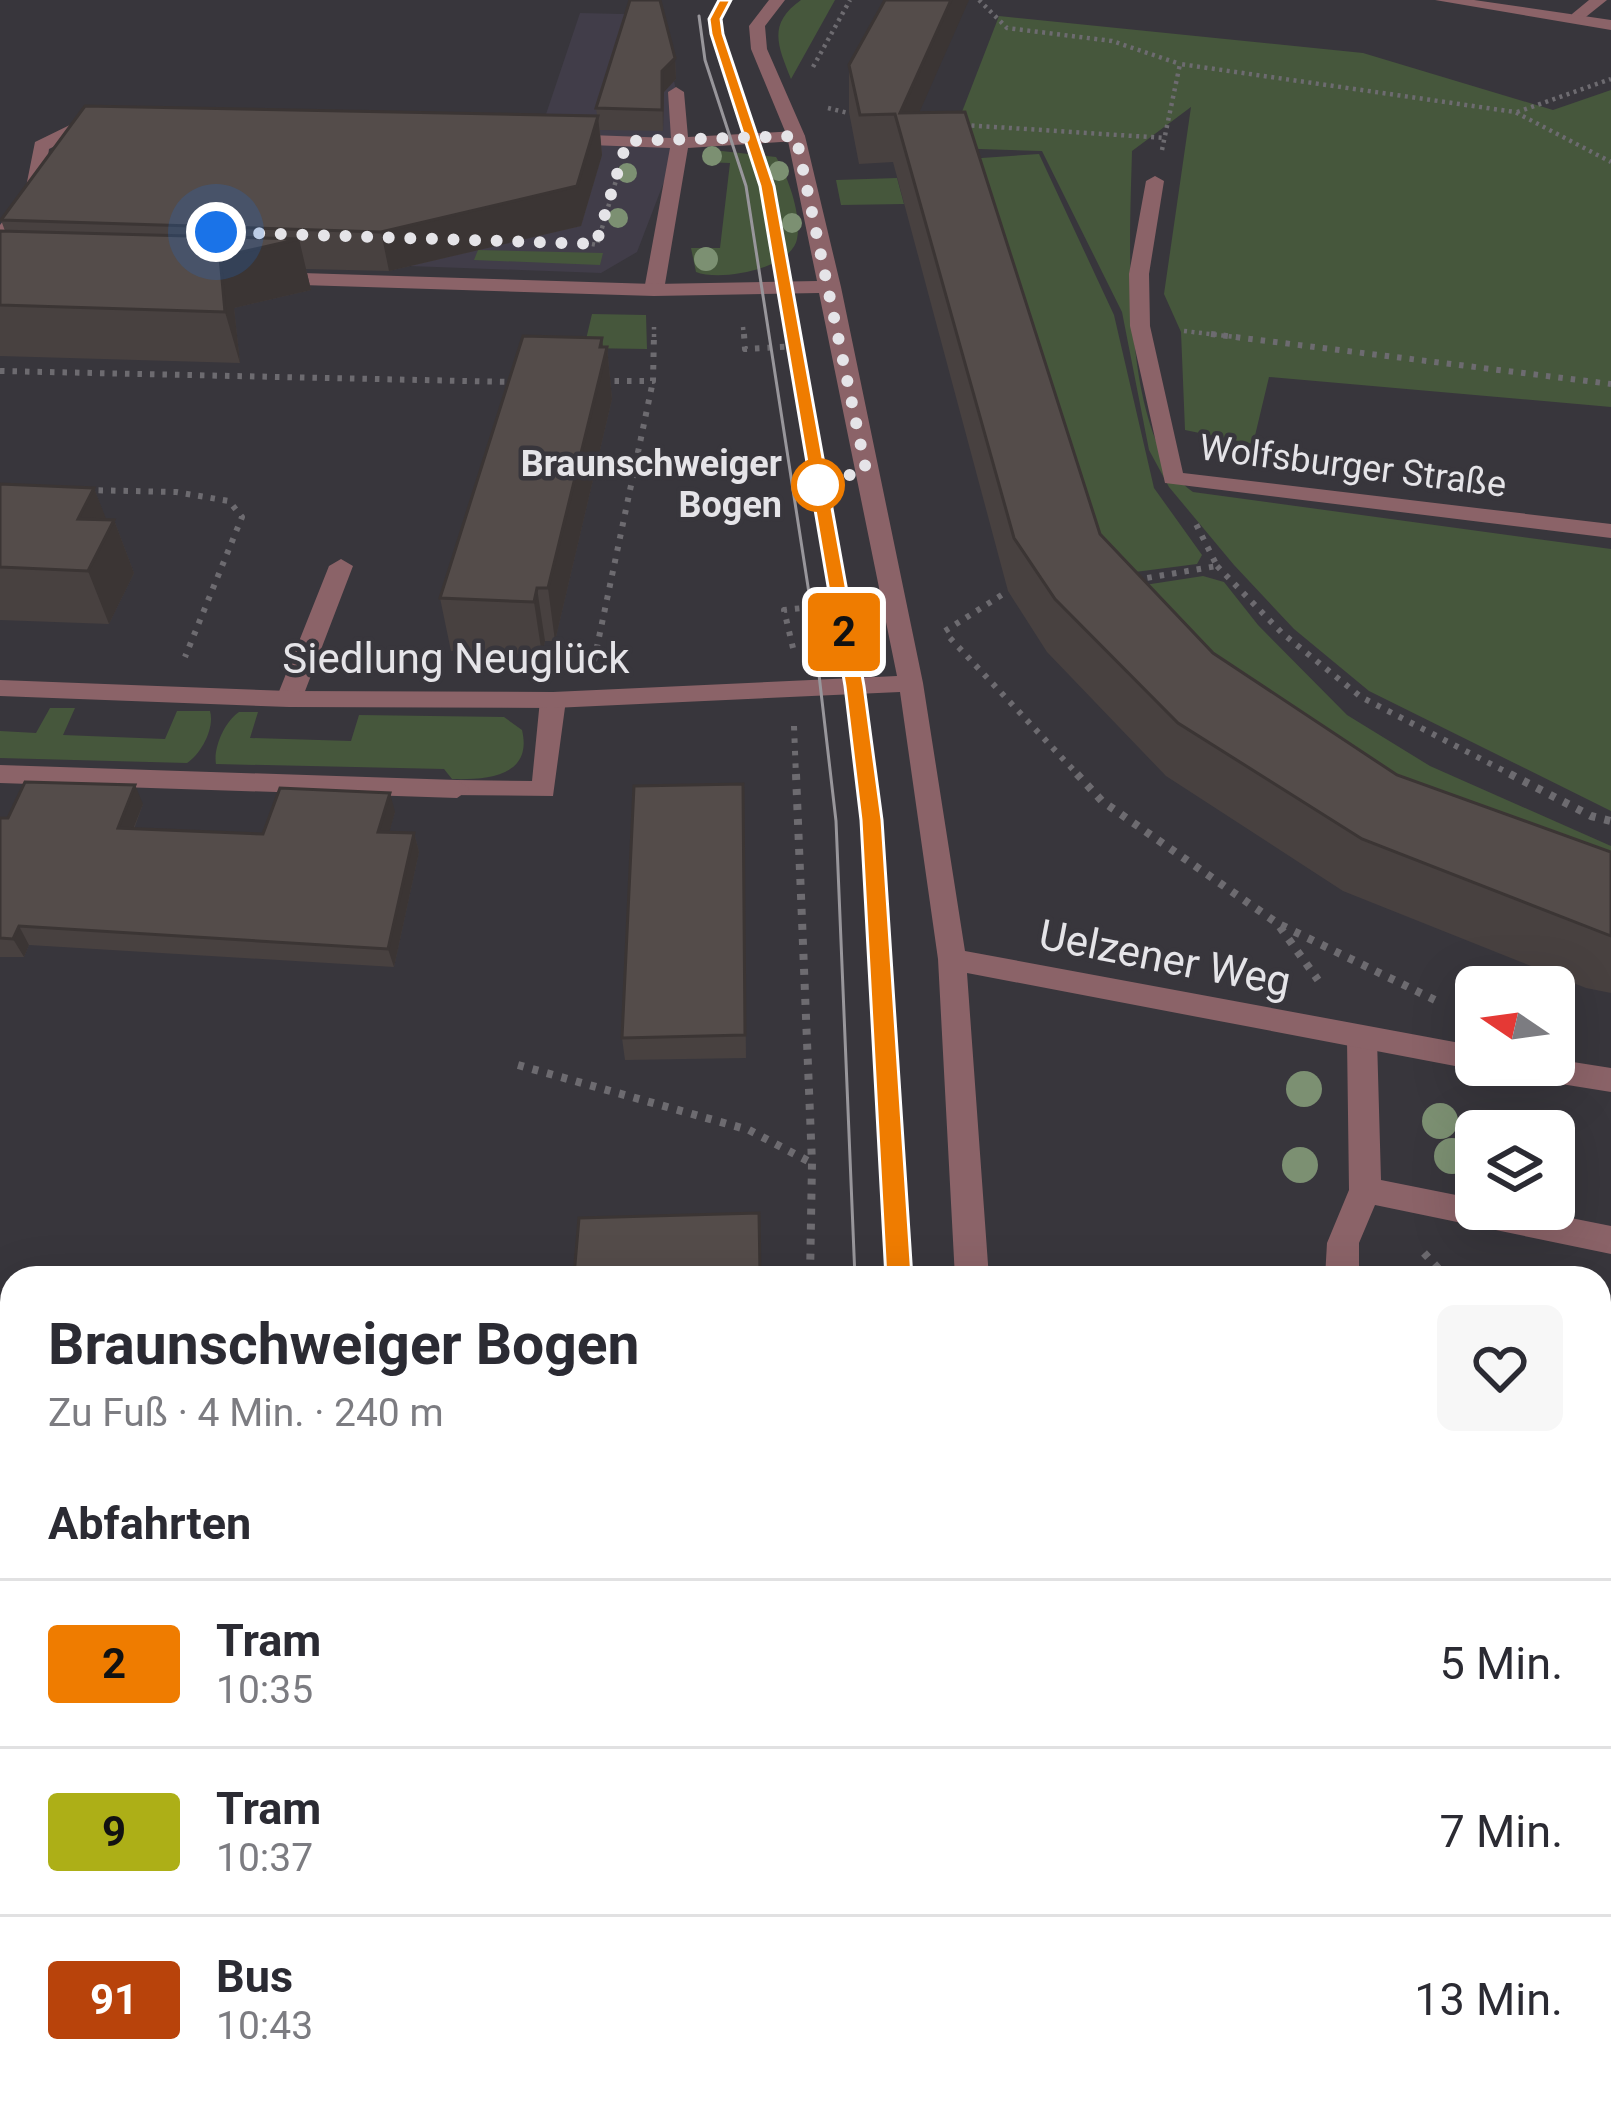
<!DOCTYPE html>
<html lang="de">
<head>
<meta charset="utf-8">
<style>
  :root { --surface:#fff; --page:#f7f7f7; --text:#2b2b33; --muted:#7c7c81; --line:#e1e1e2 }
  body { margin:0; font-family:Roboto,sans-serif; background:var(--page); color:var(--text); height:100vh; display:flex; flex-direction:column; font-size:45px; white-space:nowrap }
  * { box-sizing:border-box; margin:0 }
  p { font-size:39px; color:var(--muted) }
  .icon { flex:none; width:66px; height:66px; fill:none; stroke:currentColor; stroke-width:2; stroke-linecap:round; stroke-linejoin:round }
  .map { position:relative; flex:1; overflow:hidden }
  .drawer { position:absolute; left:0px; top:1266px; width:1611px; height:840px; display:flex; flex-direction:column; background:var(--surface); border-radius:36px 36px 0 0; box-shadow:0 12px 48px #0002 }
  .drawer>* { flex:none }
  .badge { padding:0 24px; border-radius:9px; font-size:42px; line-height:78px }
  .needle { width:78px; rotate:283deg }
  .tools { position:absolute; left:1455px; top:966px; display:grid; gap:24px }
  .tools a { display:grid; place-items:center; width:120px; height:120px; border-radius:18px; background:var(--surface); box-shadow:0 12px 48px #0002; font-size:60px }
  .you { position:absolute; width:60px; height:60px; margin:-30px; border:9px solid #fff; border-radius:50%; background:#1a73e8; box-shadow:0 0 0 18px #1a73e833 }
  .map>.badge { position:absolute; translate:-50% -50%; box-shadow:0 0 0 6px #fff }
  h2 { padding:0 48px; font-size:45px; line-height:108px }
  .round { display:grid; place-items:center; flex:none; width:126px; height:126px; border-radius:18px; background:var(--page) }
  .head { display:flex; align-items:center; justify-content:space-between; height:204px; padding:0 48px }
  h1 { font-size:57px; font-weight:700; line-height:90px }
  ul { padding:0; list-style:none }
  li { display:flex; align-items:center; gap:36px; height:168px; padding:0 48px; border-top:3px solid var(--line) }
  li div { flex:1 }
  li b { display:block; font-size:45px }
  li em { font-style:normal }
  li .badge { min-width:132px; font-weight:700; text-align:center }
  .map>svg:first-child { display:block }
</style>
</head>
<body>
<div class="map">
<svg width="1611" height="2106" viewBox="0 0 1611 2106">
  <rect width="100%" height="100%" fill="#38363c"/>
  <path fill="#413d49" d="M580 13 663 15 676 92 680 140 637 252 601 273 0 251 538 138Z
    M12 1878V2094H759V2106H0V1889Z"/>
  <path fill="#46573c" d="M801 0H835L791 79C778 46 767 24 801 0Z
    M999 16 1363 53 1553 110 1611 90V407L1269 377 1253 444 1185 430 1181 332 1164 294 1191 107 1132 151C1130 236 1118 439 1193 492L1611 549V811L1369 691 1294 629 1234 565 1169 487 1149 450 1122 312 1042 151 948 148Z
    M713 150 776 157C788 176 802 216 797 239 791 269 720 282 696 272L691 248H720L730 163 703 162Z
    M1039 154 1114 315 1154 488 1202 555 1197 564 1104 576 967 159Z
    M897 178 904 204 841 205 836 180Z
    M478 250 603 253 600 265 474 260Z
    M592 314 646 315 647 349 584 348Z
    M1203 576 1224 582 1258 625 1347 715 1430 766 1611 846V907L1594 903 1112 590Z
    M50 708H75L63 735 165 739 177 711H210C215 728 201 754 187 763L0 758V731L36 733Z
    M239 712H258L250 738 351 741 359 715 504 717 522 730C533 776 488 780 452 779L444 769 216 764C213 748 225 721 239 712Z
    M1137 2094H1269L1268 2106H1138Z"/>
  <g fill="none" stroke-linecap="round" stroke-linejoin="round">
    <path stroke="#6d6b70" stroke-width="4.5" stroke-dasharray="3 4.5" stroke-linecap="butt" d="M979 0 1007 28 1112 41 1180 64
      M813 67 850 0
      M828 108 848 113
      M1517 112 1611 79
      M964 125 1165 138
      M1162 150 1180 64 1515 112 1611 162
      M592 244 597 245 617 177
      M743 327 744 337
      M1184 331 1235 337
      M654 337V327"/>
    <path stroke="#6d6b70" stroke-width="6" stroke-dasharray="4.5 8" stroke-linecap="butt" d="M744 334 745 349 798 346
      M1211 334 1611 384
      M0 371 514 382
      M602 381H653L654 334
      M86 490 176 492 229 501 242 517 185 657
      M1217 566 1282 633 1361 697 1516 777
      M1135 580 1217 566 1194 520
      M945 631 1008 591
      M950 638 1080 777
      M793 648 784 610 850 603
      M594 661 653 381
      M794 726 796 777"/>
    <path stroke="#6d6b70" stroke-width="8" stroke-dasharray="6 9" stroke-linecap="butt" d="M796 774 812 1163 810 1278
      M1077 774 1102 801 1277 923 1318 980
      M1510 774 1591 816 1611 821
      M1281 925 1435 1000
      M518 1065 749 1130 810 1162
      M1424 1253 1447 1278"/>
    <path stroke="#6d6b70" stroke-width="10" stroke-dasharray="8 12" stroke-linecap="butt" d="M0 1801 12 1788"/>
    <path fill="#8b6368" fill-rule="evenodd" d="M1589 0H1607L1582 20H1572V14Z
      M676 87 684 92 688 137 796 131 805 136 796 141 688 148 664 290 654 296 644 290 670 148 563 144 554 139 563 134 671 138 668 92Z
      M107 121V129L85 131 49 149 43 192 7 242 0 244V225L25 192 35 142 76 122Z
      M341 559 353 566 302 699 298 705H280L276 699 329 566Z
      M553 692 566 700 553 796 448 795 444 789 448 783 457 780 532 781 540 700Z
      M1362 1027 1373 1031 1377 1039 1381 1180 1476 1199V1209H1526L1611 1226V1254L1375 1205 1359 1243V1278H1325L1327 1243 1349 1190 1347 1039 1351 1031Z
      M1289 2094H1333V2106H1289Z"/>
    <path fill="#8b6368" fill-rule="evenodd" d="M769 0H785L765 26 767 49 805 136 841 287 923 683 965 951 1476 1046V1065H1487L1476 1070 967 973 989 1278H955L938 959 900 692 553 708 289 707 0 696V680L289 691 553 692 897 676 819 293 654 296 270 284 260 278 270 272 654 284 817 281 787 136 751 49 749 26Z
      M1435 0H1474L1611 20V30Z
      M1155 176 1164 181 1149 274 1150 326 1183 473 1611 524V538L1165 483 1130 326 1129 274 1146 181Z
      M0 765 457 780 470 789 457 798 0 783Z
      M1554 1059 1611 1068V1092L1518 1077 1507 1073 1503 1065H1554Z
      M12 1837V1887L0 1892V1842Z
      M1014 2094H1058L1059 2106H1015Z"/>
    <path stroke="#98969b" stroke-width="3" d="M725 0 715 19 717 34 768 186 854 686 871 820 899 1278
      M699 16 705 60 746 186 811 606 836 821 855 1278"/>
    <path stroke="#98969b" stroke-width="4.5" d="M880 2094V2106
      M938 2094 939 2106"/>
  </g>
  <g fill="#7c9072">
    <circle cx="712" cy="156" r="10"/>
    <circle cx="779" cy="171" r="10"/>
    <circle cx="627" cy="173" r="10"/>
    <circle cx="618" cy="218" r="10"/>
    <circle cx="792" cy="223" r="10"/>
    <circle cx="706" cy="259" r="12"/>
    <circle cx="1304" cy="1089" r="18"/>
    <circle cx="1440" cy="1121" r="18"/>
    <circle cx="1452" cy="1156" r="18"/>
    <circle cx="1300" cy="1165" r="18"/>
  </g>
  <path fill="#484140" d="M675 58 676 79 664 92 663 131 600 130 602 155 581 226 389 271 306 269 311 290 234 308 240 363 0 356V231H5L1 220 597 116 596 108Z
    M849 65 919 113 1100 534 1213 653 1397 775 1611 852V993L1586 988 1343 891 1166 776 1047 652 1008 591 893 162 859 164 849 112Z
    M603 347H607L612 399 555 641H545L542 655 451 651 440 598Z
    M0 484 94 488 106 520H114L134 573 109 624 0 620Z
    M743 784 746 1058 625 1060 622 1038Z
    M143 804 134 829 263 834 395 812 389 832 414 833 419 852 394 967 29 945 24 957H0V818Z
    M759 1213 761 1278H575L579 1218Z
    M0 1391H12V1583L0 1584Z
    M1447 2094H1599L1611 2106H1447Z"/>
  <path fill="#3b3534" d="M951 0H969L904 147 900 113Z
    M675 58 676 79 664 92 663 131 662 71Z
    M598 116 602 155 581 226 389 271 381 232Z
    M299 239 311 290 234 308 240 363 225 312 220 257Z
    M602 338 604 357 607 347 612 399 555 641 548 588Z
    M94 488 110 529 114 520 134 573 109 624 88 571 78 519Z
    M537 588 545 641 542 655 534 602Z
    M135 785 143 804 126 847 118 828Z
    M390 793 395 812 384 851 378 832Z
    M414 833 419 852 394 967 388 949Z
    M19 926 29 945 24 957 13 939Z"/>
  <path fill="#544c4a" stroke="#3b3534" stroke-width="3" d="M630 0H660L675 58 662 71V110L596 108Z
    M885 0H951L900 113 965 112 1100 534 1213 653 1397 775 1611 852V936L1362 839 1178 723 1055 599 1014 538 895 114 860 115 849 65Z
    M85 106 598 116 577 186 381 232 1 220Z
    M0 231 299 239 220 257 225 312 0 305Z
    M523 336 602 338 600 347H607L548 588H537L534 602 440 598Z
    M0 484 94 488 78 519 114 520 88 571 0 567Z
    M25 782 135 785 118 828 263 834 280 788 390 793 378 832 414 833 388 949 19 926 13 939 0 938V818H8Z
    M743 784 745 1035 622 1038 634 786Z
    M759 1213 760 1272 574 1276 579 1218Z
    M1599 1357 1611 1359V2106H1485V2094H1599Z
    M0 1391H12V1557L9 1567H0Z
    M121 2094H525V2106H119Z"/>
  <path fill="#ef7c00" stroke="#fff" stroke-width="3" d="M719 0H731L721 19 723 34 774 186 864 686 882 820 912 1278 899 1289 886 1278 861 820 845 686 760 186 711 34 709 19Z"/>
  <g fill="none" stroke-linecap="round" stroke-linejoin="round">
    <path stroke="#e5e4e8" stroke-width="12" stroke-dasharray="0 21.6" d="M216 232 596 244 627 141 796 136 866 470 818 485"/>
  </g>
  <circle fill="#fff" stroke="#ef7c00" stroke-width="6" cx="818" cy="485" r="24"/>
  <g text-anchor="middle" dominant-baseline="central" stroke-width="9" stroke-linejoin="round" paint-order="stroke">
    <g font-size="36" font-weight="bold" fill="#e5e4e8" stroke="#38363c" text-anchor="end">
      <text x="782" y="464">Braunschweiger<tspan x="782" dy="41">Bogen</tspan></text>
    </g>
    <g font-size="36" fill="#e5e4e8" stroke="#38363c">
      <text transform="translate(1353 466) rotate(7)">Wolfsburger Straße</text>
    </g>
    <g font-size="42" fill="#e5e4e8" stroke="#38363c">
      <text x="456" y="658">Siedlung Neuglück</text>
      <text transform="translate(1165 958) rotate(11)">Uelzener Weg</text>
    </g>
  </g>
</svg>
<div class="tools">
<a><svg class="needle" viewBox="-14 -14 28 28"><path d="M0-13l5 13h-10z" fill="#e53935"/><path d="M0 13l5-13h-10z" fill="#7c7c81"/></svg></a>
<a><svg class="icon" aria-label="layers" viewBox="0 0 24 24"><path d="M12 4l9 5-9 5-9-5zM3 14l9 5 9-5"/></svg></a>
</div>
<div class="you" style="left:216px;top:232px"></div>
<b class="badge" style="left:844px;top:632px;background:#ef7c00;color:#111">2</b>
<section class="drawer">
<div class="head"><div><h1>Braunschweiger Bogen</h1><p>Zu Fuß · 4 Min. · 240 m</p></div><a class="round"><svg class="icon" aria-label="heart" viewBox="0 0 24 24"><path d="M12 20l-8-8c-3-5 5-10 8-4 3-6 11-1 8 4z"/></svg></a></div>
<h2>Abfahrten</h2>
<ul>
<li><span class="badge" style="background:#ef7c00;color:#111">2</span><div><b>Tram</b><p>10:35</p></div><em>5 Min.</em></li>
<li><span class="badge" style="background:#adaf17;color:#111">9</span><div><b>Tram</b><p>10:37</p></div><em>7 Min.</em></li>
<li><span class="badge" style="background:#b8430b;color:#fff">91</span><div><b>Bus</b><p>10:43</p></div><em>13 Min.</em></li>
</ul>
</section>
</div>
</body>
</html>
